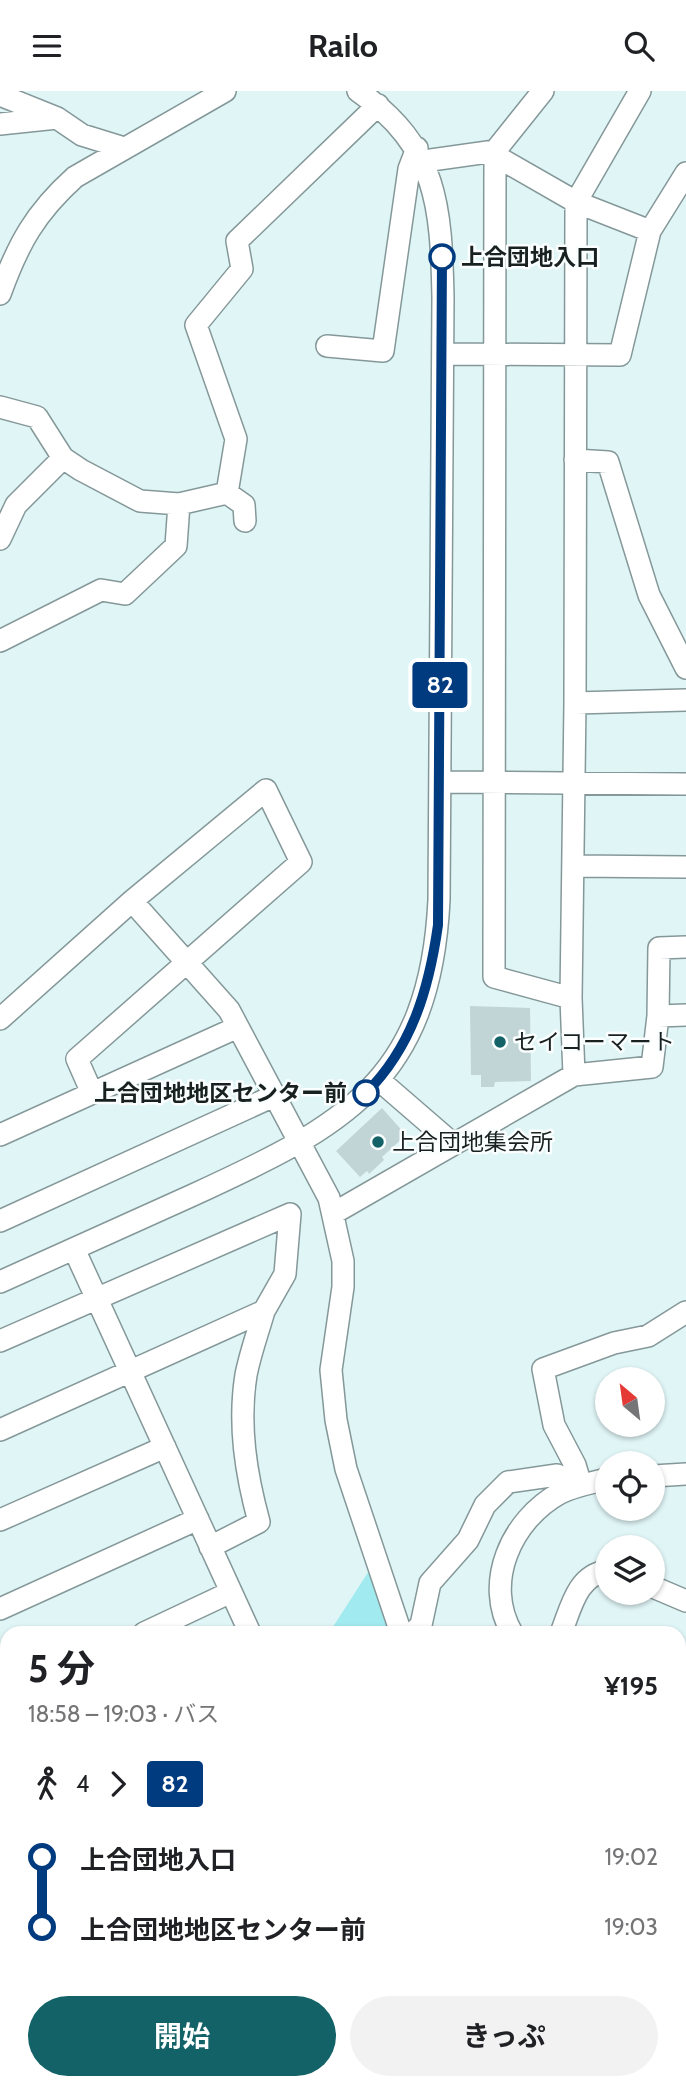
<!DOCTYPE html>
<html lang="ja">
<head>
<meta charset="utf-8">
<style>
  :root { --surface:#fff; --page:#f2f2f2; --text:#202124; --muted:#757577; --accent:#126267 }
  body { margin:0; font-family:Cabin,"Noto Sans JP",sans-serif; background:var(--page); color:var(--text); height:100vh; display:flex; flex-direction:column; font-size:26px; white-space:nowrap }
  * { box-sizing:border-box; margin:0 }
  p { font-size:23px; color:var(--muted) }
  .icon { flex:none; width:38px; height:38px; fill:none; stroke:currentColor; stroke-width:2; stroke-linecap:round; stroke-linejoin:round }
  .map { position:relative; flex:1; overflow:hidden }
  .side { position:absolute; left:0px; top:1535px; width:686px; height:464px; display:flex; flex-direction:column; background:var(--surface); border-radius:21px 21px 0 0; box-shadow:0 2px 5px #0004 }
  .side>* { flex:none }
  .badge { padding:0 14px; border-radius:5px; font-size:24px; line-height:46px }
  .needle { width:46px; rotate:331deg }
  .controls { position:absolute; left:595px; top:1276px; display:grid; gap:14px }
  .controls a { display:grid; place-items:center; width:70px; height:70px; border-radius:50%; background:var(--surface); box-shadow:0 2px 5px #0004; font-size:35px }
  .map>.badge { position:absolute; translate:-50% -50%; box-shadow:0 0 0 4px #fff }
  .legs { display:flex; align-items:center; gap:10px; height:77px; padding:0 28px; font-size:23px }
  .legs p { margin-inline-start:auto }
  .overview { display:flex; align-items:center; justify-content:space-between; height:119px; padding:0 28px }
  h1 { font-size:38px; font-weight:700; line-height:52px }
  .button { display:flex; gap:14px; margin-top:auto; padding:14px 28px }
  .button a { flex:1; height:80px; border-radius:42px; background:var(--accent); color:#fff; font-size:28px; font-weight:700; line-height:80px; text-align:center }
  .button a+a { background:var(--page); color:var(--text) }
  ul { padding:0 28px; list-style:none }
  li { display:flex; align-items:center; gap:24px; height:70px; font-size:26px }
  li i { display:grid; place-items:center; width:10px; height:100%; margin:0 9px; background:currentColor }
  li i::after { content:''; width:18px; height:18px; margin:-9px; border:5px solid; border-radius:50%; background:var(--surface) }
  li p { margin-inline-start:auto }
  li:first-child i { background:linear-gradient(#0000 50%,currentColor 0) }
  li:last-child i { background:linear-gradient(currentColor 50%,#0000 0) }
  header { display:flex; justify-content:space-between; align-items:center; height:91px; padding:0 28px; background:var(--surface); font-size:32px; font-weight:700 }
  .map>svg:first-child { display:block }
</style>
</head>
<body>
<header><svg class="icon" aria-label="menu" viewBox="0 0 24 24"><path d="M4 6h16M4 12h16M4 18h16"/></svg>Railo<svg class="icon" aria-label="search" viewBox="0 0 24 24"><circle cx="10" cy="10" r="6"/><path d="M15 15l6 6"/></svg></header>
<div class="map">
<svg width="686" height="1997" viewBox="0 0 686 1997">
  <rect width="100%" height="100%" fill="#e0f5f6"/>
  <path fill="#a1ebf0" d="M376 1469 388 1542H329Z"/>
  <path fill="#c1d5d6" d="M470 915 530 917 531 990 495 991 494 996H481V984H471Z
    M382 1017 406 1044 382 1066 384 1069 369 1083 367 1080 360 1086 336 1060Z"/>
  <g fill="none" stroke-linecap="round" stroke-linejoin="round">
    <g stroke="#859899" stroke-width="24">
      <path id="minor" d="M543 0 495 60 494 886 571 907
        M0 4 57 27 82 44 124 57
        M0 33 57 27
        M424 70 495 60 501 68 576 111 650 140
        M0 203C18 153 35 122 75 86L225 0
        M327 255 383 260 409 78 417 57
        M443 263 620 264 650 140 686 82
        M0 316 37 326 63 367 81 379 140 410 179 413 176 455 125 503 101 499 0 550
        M575 369 608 371 649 504 686 577
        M227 402 236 348 196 234 242 178 237 150 378 14
        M179 413 227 402 244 414 245 430
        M0 448 16 414 63 367
        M575 612 686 609
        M440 691 686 693
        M574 775 686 776
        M132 810 229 919 329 1107 343 1170V1196L331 1279 336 1329 346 1378 401 1542
        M658 925 686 924
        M0 928 132 810 266 699 301 771 77 968 92 1002
        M574 984 652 976 658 925 659 857 686 856
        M379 989 453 1053
        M0 1044 238 936
        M334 1122 574 984 571 907 575 612 576 111 640 0
        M0 1130 276 1004
        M74 1158 250 1542
        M0 1191C64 1162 129 1133 193 1104 343 1035 430 991 439 809L443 206C441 115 438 56 358 0
        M0 1250 290 1123 285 1183 264 1220 0 1339
        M653 1385 686 1383
        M581 1394 575 1374 554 1334 543 1278 614 1252 648 1245 686 1221
        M0 1429 165 1356
        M210 1456 259 1431C246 1383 238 1334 246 1284 250 1263 258 1241 264 1220
        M653 1496 686 1510
        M0 1518 198 1428
        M144 1542 231 1501
        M413 1542 421 1534 430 1492 468 1449 485 1414 508 1391 557 1384 581 1394
        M512 1542C483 1492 511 1429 560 1402 574 1395 591 1392 607 1388
        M561 1542C571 1517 577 1484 607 1480
        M0 1608 7 1605
        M679 1637 686 1657
        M0 1670 7 1686
        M0 1704 7 1701
        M0 1789 7 1786
        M0 1910 7 1903
        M35 1992 40 1997
        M292 1992 298 1997
        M494 1992 495 1997
        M125 1997 127 1992
        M212 1997 214 1992
        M406 1997 413 1992"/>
    </g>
    <use href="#minor" stroke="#fff" stroke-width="21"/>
  </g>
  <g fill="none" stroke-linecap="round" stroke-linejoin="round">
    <g stroke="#fff" stroke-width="16">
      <path id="line-1" d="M366 1002C412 956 429 898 438 834L442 166"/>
    </g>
    <use href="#line-1" stroke="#003b80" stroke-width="10"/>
  </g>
  <g fill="#fff" stroke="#003b80" stroke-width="3.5">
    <circle cx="442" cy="166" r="12"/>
    <circle cx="366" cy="1002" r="12"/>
  </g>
  <g fill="#126267" stroke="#fafefe" stroke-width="2.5">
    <circle cx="500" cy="951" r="7"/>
    <circle cx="378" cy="1051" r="7"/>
  </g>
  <g text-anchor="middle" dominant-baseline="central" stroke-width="5" stroke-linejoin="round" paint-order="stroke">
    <g font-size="23" font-weight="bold" fill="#182020" stroke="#fafefe" text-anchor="start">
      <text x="461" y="166">上合団地入口</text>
      <text x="347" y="1002" text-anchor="end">上合団地地区センター前</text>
    </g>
    <g font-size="23" fill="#182020" stroke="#fafefe" text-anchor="start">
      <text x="514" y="951">セイコーマート</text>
      <text x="392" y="1051">上合団地集会所</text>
    </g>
  </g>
</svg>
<div class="controls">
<a><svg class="needle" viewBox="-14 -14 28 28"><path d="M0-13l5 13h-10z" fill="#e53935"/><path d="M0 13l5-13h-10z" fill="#757577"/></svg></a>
<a><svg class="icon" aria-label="locate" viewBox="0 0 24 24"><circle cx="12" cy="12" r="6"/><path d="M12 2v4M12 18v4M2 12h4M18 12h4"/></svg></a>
<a><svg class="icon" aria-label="layers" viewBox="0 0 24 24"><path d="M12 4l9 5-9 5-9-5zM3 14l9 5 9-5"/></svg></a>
</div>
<b class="badge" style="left:440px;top:594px;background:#003b80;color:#fff">82</b>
<section class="side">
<div class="overview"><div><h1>5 分</h1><p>18:58 – 19:03 · バス</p></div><b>¥195</b></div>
<div class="legs"><svg class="icon" aria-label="walk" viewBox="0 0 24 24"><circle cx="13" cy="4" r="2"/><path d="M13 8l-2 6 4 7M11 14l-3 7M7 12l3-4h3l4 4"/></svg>4<svg class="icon" aria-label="forward" viewBox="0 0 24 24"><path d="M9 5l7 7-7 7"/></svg><b class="badge" style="background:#003b80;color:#fff">82</b></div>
<ul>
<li><i style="color:#003b80"></i><b>上合団地入口</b><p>19:02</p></li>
<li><i style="color:#003b80"></i><b>上合団地地区センター前</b><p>19:03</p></li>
</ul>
<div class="button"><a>開始</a><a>きっぷ</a></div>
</section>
</div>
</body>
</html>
